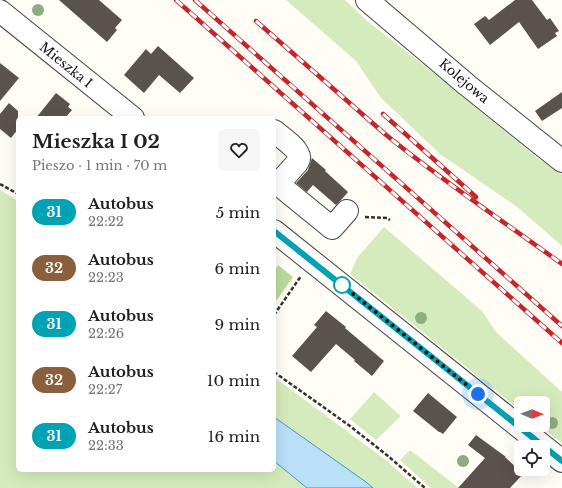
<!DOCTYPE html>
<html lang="pl">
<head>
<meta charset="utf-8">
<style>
  :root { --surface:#fff; --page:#f6f6f6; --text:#202124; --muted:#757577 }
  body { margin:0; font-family:"Libre Baskerville",serif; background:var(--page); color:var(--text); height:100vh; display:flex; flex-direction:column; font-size:15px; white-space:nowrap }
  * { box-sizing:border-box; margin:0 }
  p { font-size:13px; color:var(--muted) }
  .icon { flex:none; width:22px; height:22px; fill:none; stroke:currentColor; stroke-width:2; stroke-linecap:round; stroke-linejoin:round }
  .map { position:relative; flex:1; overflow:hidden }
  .details { position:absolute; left:16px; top:116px; width:260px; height:356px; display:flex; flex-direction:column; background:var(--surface); border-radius:6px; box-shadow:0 4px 16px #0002 }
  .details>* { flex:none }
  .badge { padding:0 8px; border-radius:13px; font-size:14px; line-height:26px }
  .needle { width:26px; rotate:91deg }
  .fabs { position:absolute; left:514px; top:396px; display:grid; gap:8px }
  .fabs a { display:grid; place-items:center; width:36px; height:36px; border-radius:6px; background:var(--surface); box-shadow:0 4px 16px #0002; font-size:20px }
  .you { position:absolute; width:20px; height:20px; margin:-10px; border:3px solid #fff; border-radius:50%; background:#1a73e8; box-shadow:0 0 0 6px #1a73e833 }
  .map>.badge { position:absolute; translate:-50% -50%; box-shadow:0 0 0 2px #fff }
  .round { display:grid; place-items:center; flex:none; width:42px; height:42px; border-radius:6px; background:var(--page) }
  .headline { display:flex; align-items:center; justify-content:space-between; height:68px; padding:0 16px }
  h1 { font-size:19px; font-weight:700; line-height:30px }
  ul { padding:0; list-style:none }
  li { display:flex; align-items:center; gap:12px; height:56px; padding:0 16px }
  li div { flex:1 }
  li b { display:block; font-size:15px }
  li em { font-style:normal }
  li .badge { min-width:44px; font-weight:700; text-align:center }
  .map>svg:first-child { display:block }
</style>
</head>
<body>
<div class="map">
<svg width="562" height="488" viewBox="0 0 562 488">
  <rect width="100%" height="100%" fill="#fffdf5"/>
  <path fill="#d5ebbd" d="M286 0H345L367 21 420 62 536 157 553 169 562 174V246L516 206 440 154 381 98 356 61Z
    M0 190 18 201V470H274V461L307 488H0Z
    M384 227 482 311 496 332 562 392V443L539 425H543V403H521V411L350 274 357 258Z
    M274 377 383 458 418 488H373L366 482 274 417Z
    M374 392 401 416 376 440 350 419Z
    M410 450 459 488H431L400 460Z"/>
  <path fill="#b9dc9c" d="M278 265 293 277 274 304V271Z"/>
  <path fill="#b9e0f7" stroke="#3f96cf" d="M274 417 366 482 373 488H307L274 461Z"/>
  <path fill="#5a524d" d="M59 0H99L122 20 115 28 117 30 107 42Z
    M515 0H532L547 20 550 18 559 31 555 33 557 36 538 49 519 22 490 45 474 24 485 16 489 20Z
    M158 46 194 78 180 93 159 75 144 93 124 75 146 49 151 54Z
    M0 63 19 78 0 101Z
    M562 92V108L542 121 535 111Z
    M56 93 70 104 68 107 72 110 65 118H36Z
    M9 103 18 111V129L11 138 0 129V114Z
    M312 158 326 170 325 171 348 192 342 199 336 205 313 185 307 192 296 183 308 170Z
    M326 311 346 327 345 328 384 361 372 376 354 361 355 360 336 344 311 372 292 356 317 327 314 325Z
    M428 393 457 417 443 434 440 432H439L413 411Z
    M476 435 506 457H505L523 474 510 488H458L485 458 468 445Z"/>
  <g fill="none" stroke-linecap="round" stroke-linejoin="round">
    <g stroke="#444" stroke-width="24">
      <path id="minor" d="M367 0 467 85 562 161
        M0 11 133 118
        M274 131C280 136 296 147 298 154 300 157 299 160 297 163L278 184 332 228 347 211
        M274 231 562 461"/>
    </g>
    <path stroke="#333" stroke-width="2.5" stroke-dasharray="4 2" stroke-linecap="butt" d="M0 184 18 194
      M365 217 387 218 390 220
      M274 315 301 276
      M274 372 350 426 388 456 425 488"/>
    <use href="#minor" stroke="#fff" stroke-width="22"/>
    <g stroke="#c4262e" stroke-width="4.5">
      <path id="rail" d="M176 0 562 343
        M195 0 562 326
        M256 21 385 134C441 180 503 221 562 264
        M383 114 476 197"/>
    </g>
    <use href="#rail" stroke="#fff" stroke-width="3" stroke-dasharray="9" stroke-linecap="butt"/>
  </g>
  <g fill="#8dad7f">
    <circle cx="38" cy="10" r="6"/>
    <circle cx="421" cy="318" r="6"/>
    <circle cx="552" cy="423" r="6"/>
    <circle cx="463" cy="461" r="6"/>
  </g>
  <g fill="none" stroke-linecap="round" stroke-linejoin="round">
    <g stroke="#fff" stroke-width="9">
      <path id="line" d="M274 231 562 461"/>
    </g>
    <use href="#line" stroke="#00a3b4" stroke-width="6"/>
    <path stroke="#111" stroke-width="4" stroke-dasharray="0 7.2" d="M342 285 478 394"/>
  </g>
  <circle fill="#fff" stroke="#00a3b4" stroke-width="2" cx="342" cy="285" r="8"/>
  <g text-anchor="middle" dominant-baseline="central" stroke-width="4" stroke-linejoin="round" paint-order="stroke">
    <g font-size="13" fill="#111" stroke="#fff">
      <text transform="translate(66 65) rotate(39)">Mieszka I</text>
      <text transform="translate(464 81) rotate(40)">Kolejowa</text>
    </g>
  </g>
</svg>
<div class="fabs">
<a><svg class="needle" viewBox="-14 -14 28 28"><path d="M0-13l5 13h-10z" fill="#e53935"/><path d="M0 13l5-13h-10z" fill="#757577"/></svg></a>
<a><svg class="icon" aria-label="locate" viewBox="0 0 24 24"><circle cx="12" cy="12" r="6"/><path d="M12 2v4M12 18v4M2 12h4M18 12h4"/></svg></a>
</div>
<div class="you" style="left:478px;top:394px"></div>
<section class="details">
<div class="headline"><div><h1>Mieszka I 02</h1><p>Pieszo · 1 min · 70 m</p></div><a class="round"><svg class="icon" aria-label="heart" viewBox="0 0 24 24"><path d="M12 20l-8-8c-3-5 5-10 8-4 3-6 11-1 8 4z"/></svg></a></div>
<ul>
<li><span class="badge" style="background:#00a3b4;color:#fff">31</span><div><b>Autobus</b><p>22:22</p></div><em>5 min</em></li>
<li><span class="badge" style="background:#8b5e3c;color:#fff">32</span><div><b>Autobus</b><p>22:23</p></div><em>6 min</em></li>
<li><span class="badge" style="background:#00a3b4;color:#fff">31</span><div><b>Autobus</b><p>22:26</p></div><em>9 min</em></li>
<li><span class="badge" style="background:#8b5e3c;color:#fff">32</span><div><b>Autobus</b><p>22:27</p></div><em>10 min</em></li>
<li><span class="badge" style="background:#00a3b4;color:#fff">31</span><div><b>Autobus</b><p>22:33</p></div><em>16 min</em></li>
</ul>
</section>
</div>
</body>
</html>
